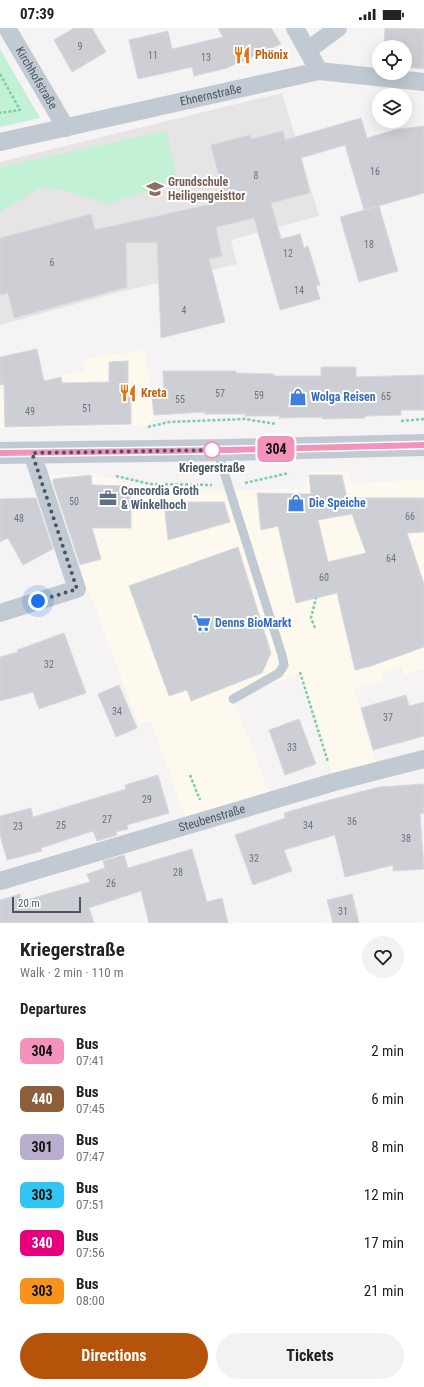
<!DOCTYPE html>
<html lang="en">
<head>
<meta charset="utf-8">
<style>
  :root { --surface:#fff; --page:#f2f2f2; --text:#222; --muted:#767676; --accent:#b45309 }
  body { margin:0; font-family:"Roboto Condensed",sans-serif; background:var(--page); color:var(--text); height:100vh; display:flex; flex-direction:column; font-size:15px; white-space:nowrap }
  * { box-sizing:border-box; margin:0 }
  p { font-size:13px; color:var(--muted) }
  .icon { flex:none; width:22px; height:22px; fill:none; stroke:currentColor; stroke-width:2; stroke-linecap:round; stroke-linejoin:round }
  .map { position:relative; height:895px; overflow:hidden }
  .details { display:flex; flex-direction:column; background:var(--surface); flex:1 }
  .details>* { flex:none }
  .badge { padding:0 8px; border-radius:6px; font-size:14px; line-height:26px }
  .controls { position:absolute; left:372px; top:12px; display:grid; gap:8px }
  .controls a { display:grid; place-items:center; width:40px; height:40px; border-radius:50%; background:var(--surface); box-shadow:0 4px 16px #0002; font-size:20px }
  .scale { position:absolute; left:12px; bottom:10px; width:69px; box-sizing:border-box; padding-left:4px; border:2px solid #4a5661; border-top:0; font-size:11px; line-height:14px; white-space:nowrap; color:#4a5661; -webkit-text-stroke:3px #fff; paint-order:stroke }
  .you { position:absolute; width:20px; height:20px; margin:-10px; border:3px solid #fff; border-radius:50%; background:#1a73e8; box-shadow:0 0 0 6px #1a73e833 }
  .map>.badge { position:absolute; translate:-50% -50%; box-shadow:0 0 0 2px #fff }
  h2 { padding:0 20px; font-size:15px; line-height:36px }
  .round { display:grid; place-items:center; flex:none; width:42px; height:42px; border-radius:21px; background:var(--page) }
  .overview { display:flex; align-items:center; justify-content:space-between; height:68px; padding:0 20px }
  h1 { font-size:19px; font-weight:700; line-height:30px }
  .action { display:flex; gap:8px; margin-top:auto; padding:8px 20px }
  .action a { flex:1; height:46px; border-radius:24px; background:var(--accent); color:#fff; font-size:16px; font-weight:700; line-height:46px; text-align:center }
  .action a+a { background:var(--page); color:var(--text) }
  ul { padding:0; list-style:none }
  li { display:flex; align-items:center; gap:12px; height:48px; padding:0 20px }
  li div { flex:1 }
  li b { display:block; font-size:15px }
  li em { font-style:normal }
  li .badge { min-width:44px; font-weight:700; text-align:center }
  .status { display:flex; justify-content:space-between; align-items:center; height:28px; padding:0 20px; background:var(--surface); direction:ltr }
  .status svg { height:11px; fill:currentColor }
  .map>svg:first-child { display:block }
</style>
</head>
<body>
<div class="status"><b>07:39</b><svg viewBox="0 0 49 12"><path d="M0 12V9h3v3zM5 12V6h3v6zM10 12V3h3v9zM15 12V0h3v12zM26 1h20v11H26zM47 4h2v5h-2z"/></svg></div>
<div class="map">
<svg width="424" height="895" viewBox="0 0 424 895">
  <rect width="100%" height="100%" fill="#f5f3f3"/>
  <path fill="#fdf9ef" d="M145 322 154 389 148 397 5 401 0 399V361L84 343 83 331Z
    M308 444H349L352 456 424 451V641L404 647 401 639 382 645 384 652 354 660 378 742 334 754 300 645 233 671 273 773 188 797 151 693 139 697 95 579 85 559 44 446H95L165 466 305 460Z"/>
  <path fill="#e6e4e5" d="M282 65 319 188 231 212 237 236 116 265 0 297V134Z"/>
  <path fill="#c3f1d5" d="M0 21 40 90 0 99Z
    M167 103 177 153 108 176 59 161 40 160 0 184V139Z"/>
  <path fill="#cdcfd5" stroke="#d7d9de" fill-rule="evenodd" d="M74 0H92L106 24 72 44 54 12Z
    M218 0H271L281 16 227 40 194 48 192 39 138 51 129 12 168 3 172 21 223 9Z
    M385 0 424 1V41L405 39V19H384Z
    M361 90 367 110 398 101 424 98V165L364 182 345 117 301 130 310 165 271 175 281 211 300 206 304 220 308 218 320 257 316 258 320 271 280 282 254 190 216 199 222 228 209 231 225 294 161 310 157 214 126 215 127 259 14 290 8 265 0 267V210L91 186 95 202 225 173 211 117 250 107 251 111 283 103 285 112Z
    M379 178 398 243 359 254 340 189Z
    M37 321 44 353 61 349 62 355 109 354V334L128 333V362H131V396L5 399 4 356 0 357V329Z
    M321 339H356V349L424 347V382H401V387L365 388V390L322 391V389L279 390V388H245V386H205V384L154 387 151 361H164L163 343H236V345L274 346V348H321Z
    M91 447 92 457 131 458V500H92L101 531 80 537 53 455V451Z
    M309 447H342L347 470H424V504L407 505 424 556V619L371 638 355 642 337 565 296 575 278 498 261 502 257 465 311 466ZM352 486 366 525 328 534 318 492Z
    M36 470 53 521 23 537 8 510 0 514V471Z
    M164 474H224L230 494 168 512Z
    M238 519 271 625 262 645 191 673 187 662 169 668 129 558Z
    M64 605 86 665 39 681 33 664 0 673V629L18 624 17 622Z
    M119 657 137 700 116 709 98 666Z
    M406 667 409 678 424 674V708L373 722 361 680Z
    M299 691 316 736 285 747 269 702Z
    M158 747 169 785 127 797 128 801 116 804 117 807 97 813 93 803 41 820 42 823 7 832 0 807V788L31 780 33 789 126 761 125 757Z
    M424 756V785L420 786 424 841 393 843V837L345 849 335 807 284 822 292 843 253 857 235 807 285 790 284 785 322 774 379 759Z
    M192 821 207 874 222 870 228 895H149L141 863 89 880 94 895H0V872L20 866 22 873 90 854 87 846 105 840 103 833 124 827 128 840Z
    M352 866 359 895H333L327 872Z"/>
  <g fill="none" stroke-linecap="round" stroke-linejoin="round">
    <path stroke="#7ad0a6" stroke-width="2.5" stroke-dasharray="3 2" stroke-linecap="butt" d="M0 46 20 82 0 85
      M401 393 424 391
      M148 399 169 394 245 391 276 396
      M116 448 150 456 212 457
      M245 455 289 445
      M315 600 311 590 316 570
      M300 644 328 734
      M190 747 200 772"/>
    <path stroke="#c1cad2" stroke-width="9" d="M217 422 282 627 284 637 279 645 233 671"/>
    <g stroke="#c1cad2" stroke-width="18">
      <path id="s1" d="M7 0 66 100"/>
      <path d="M295 0 319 43"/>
      <path d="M308 22 338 0"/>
      <path id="s2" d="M0 114 319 43 424 54"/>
      <path d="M0 585 77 561 32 425"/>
      <path id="s3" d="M0 853 334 754 424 731"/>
    </g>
    <path stroke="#c1cad2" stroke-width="22" d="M0 425 229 422 424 417"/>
  </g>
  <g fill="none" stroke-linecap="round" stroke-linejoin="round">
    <g stroke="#fff" stroke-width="9">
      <path id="line" d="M0 425 229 422 424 417"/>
    </g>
    <use href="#line" stroke="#f393bc" stroke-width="6"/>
    <path stroke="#4a5661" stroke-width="4" stroke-dasharray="0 7.2" d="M38 573 77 561 32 425 217 422H212"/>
  </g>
  <defs>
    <g id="restaurant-bare" transform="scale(1.38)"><path d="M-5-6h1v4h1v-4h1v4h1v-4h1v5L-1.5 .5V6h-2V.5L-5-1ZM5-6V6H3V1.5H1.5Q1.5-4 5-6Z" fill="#e8710a" stroke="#fff" stroke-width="2.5" paint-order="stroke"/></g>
    <g id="school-bare" transform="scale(1.38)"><path d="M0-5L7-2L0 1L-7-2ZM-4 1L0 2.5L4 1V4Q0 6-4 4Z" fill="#8d6e63" stroke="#fff" stroke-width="2.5" paint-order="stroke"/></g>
    <g id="shop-bare" transform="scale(1.38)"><path d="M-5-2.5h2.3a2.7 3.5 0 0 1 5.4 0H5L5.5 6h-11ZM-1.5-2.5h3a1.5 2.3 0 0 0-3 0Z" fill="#3f7fe0" stroke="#fff" stroke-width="2.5" paint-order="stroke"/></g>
    <g id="office-bare" transform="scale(1.38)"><path d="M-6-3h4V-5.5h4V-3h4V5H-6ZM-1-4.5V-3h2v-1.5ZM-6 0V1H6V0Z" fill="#5c6f8a" stroke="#fff" stroke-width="2.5" paint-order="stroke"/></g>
    <g id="supermarket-bare" transform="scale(1.38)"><path d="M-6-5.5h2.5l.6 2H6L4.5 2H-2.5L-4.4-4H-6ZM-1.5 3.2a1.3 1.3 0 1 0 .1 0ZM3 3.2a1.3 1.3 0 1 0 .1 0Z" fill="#3f7fe0" stroke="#fff" stroke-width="2.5" paint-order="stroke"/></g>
  </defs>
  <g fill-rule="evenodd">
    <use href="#restaurant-bare" x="242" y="27"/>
    <use href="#school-bare" x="155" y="161"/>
    <use href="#restaurant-bare" x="128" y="365"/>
    <use href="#shop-bare" x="298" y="369"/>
    <use href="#office-bare" x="108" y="470"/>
    <use href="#shop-bare" x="296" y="475"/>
    <use href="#supermarket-bare" x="202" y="595"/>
  </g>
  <circle fill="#fff" stroke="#f393bc" stroke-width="2" cx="212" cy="422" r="8"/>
  <g text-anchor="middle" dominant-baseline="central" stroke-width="4" stroke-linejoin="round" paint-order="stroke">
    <g font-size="10" fill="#6b747e">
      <text x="80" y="18">9</text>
      <text x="153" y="27">11</text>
      <text x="206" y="29">13</text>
      <text x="375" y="143">16</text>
      <text x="256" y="147">8</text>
      <text x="369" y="216">18</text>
      <text x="288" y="225">12</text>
      <text x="52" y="234">6</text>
      <text x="299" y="262">14</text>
      <text x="184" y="282">4</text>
      <text x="220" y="365">57</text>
      <text x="259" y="367">59</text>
      <text x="386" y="368">65</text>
      <text x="180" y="371">55</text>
      <text x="87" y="380">51</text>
      <text x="30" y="383">49</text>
      <text x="74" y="473">50</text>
      <text x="410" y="488">66</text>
      <text x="19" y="490">48</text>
      <text x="391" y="530">64</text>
      <text x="324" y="549">60</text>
      <text x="49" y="636">32</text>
      <text x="117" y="683">34</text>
      <text x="388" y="689">37</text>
      <text x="292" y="719">33</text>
      <text x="147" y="771">29</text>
      <text x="107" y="791">27</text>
      <text x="352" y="793">36</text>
      <text x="61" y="797">25</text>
      <text x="308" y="797">34</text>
      <text x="18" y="798">23</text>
      <text x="406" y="810">38</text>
      <text x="254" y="830">32</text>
      <text x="178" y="844">28</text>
      <text x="111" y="855">26</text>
      <text x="343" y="883">31</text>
    </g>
    <g font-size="12" font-weight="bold" fill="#c56008" stroke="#fff" text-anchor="start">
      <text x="255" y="27">Phönix</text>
      <text x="141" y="365">Kreta</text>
    </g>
    <g font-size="12" fill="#4a5661" stroke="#fff">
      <text stroke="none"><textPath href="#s1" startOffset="58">Kirchhofstraße</textPath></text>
      <text stroke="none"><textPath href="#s2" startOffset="216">Ehnernstraße</textPath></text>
      <text stroke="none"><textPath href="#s3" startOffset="221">Steubenstraße</textPath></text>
    </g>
    <g font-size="12" font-weight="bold" fill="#785e54" stroke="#fff" text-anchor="start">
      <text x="168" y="154">Grundschule<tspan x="168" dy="14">Heiligengeisttor</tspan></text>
    </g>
    <g font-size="12" font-weight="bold" fill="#366cbe" stroke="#fff" text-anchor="start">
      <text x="311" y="369">Wolga Reisen</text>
      <text x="309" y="475">Die Speiche</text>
      <text x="215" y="595">Denns BioMarkt</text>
    </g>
    <g font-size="12" font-weight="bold" fill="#4a5661" stroke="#fff">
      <text x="212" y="440">Kriegerstraße</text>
    </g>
    <g font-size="12" font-weight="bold" fill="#4e5e75" stroke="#fff" text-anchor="start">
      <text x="121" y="463">Concordia Groth<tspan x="121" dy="14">&amp; Winkelhoch</tspan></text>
    </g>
  </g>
</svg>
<div class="controls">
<a><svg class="icon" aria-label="locate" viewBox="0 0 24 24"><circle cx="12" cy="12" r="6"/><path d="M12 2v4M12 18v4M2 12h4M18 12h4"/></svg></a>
<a><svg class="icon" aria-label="layers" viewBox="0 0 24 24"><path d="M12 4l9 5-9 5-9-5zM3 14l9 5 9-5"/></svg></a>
</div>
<div class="scale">20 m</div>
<div class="you" style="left:38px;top:573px"></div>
<b class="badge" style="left:276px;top:421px;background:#f393bc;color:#111">304</b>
</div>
<section class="details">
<div class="overview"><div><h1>Kriegerstraße</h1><p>Walk · 2 min · 110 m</p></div><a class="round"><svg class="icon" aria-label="heart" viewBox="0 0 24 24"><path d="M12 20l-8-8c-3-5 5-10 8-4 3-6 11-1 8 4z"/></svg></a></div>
<h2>Departures</h2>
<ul>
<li><span class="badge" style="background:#f393bc;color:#111">304</span><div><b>Bus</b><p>07:41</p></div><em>2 min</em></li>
<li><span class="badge" style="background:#8b5e3c;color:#fff">440</span><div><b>Bus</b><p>07:45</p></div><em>6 min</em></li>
<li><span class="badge" style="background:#b9aecd;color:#111">301</span><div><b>Bus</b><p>07:47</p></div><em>8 min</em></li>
<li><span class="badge" style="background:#30c5f3;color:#111">303</span><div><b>Bus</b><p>07:51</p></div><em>12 min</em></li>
<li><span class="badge" style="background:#e6007e;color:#fff">340</span><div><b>Bus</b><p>07:56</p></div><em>17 min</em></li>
<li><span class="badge" style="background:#f7931d;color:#111">303</span><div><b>Bus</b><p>08:00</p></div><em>21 min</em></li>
</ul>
<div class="action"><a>Directions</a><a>Tickets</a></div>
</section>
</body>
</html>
